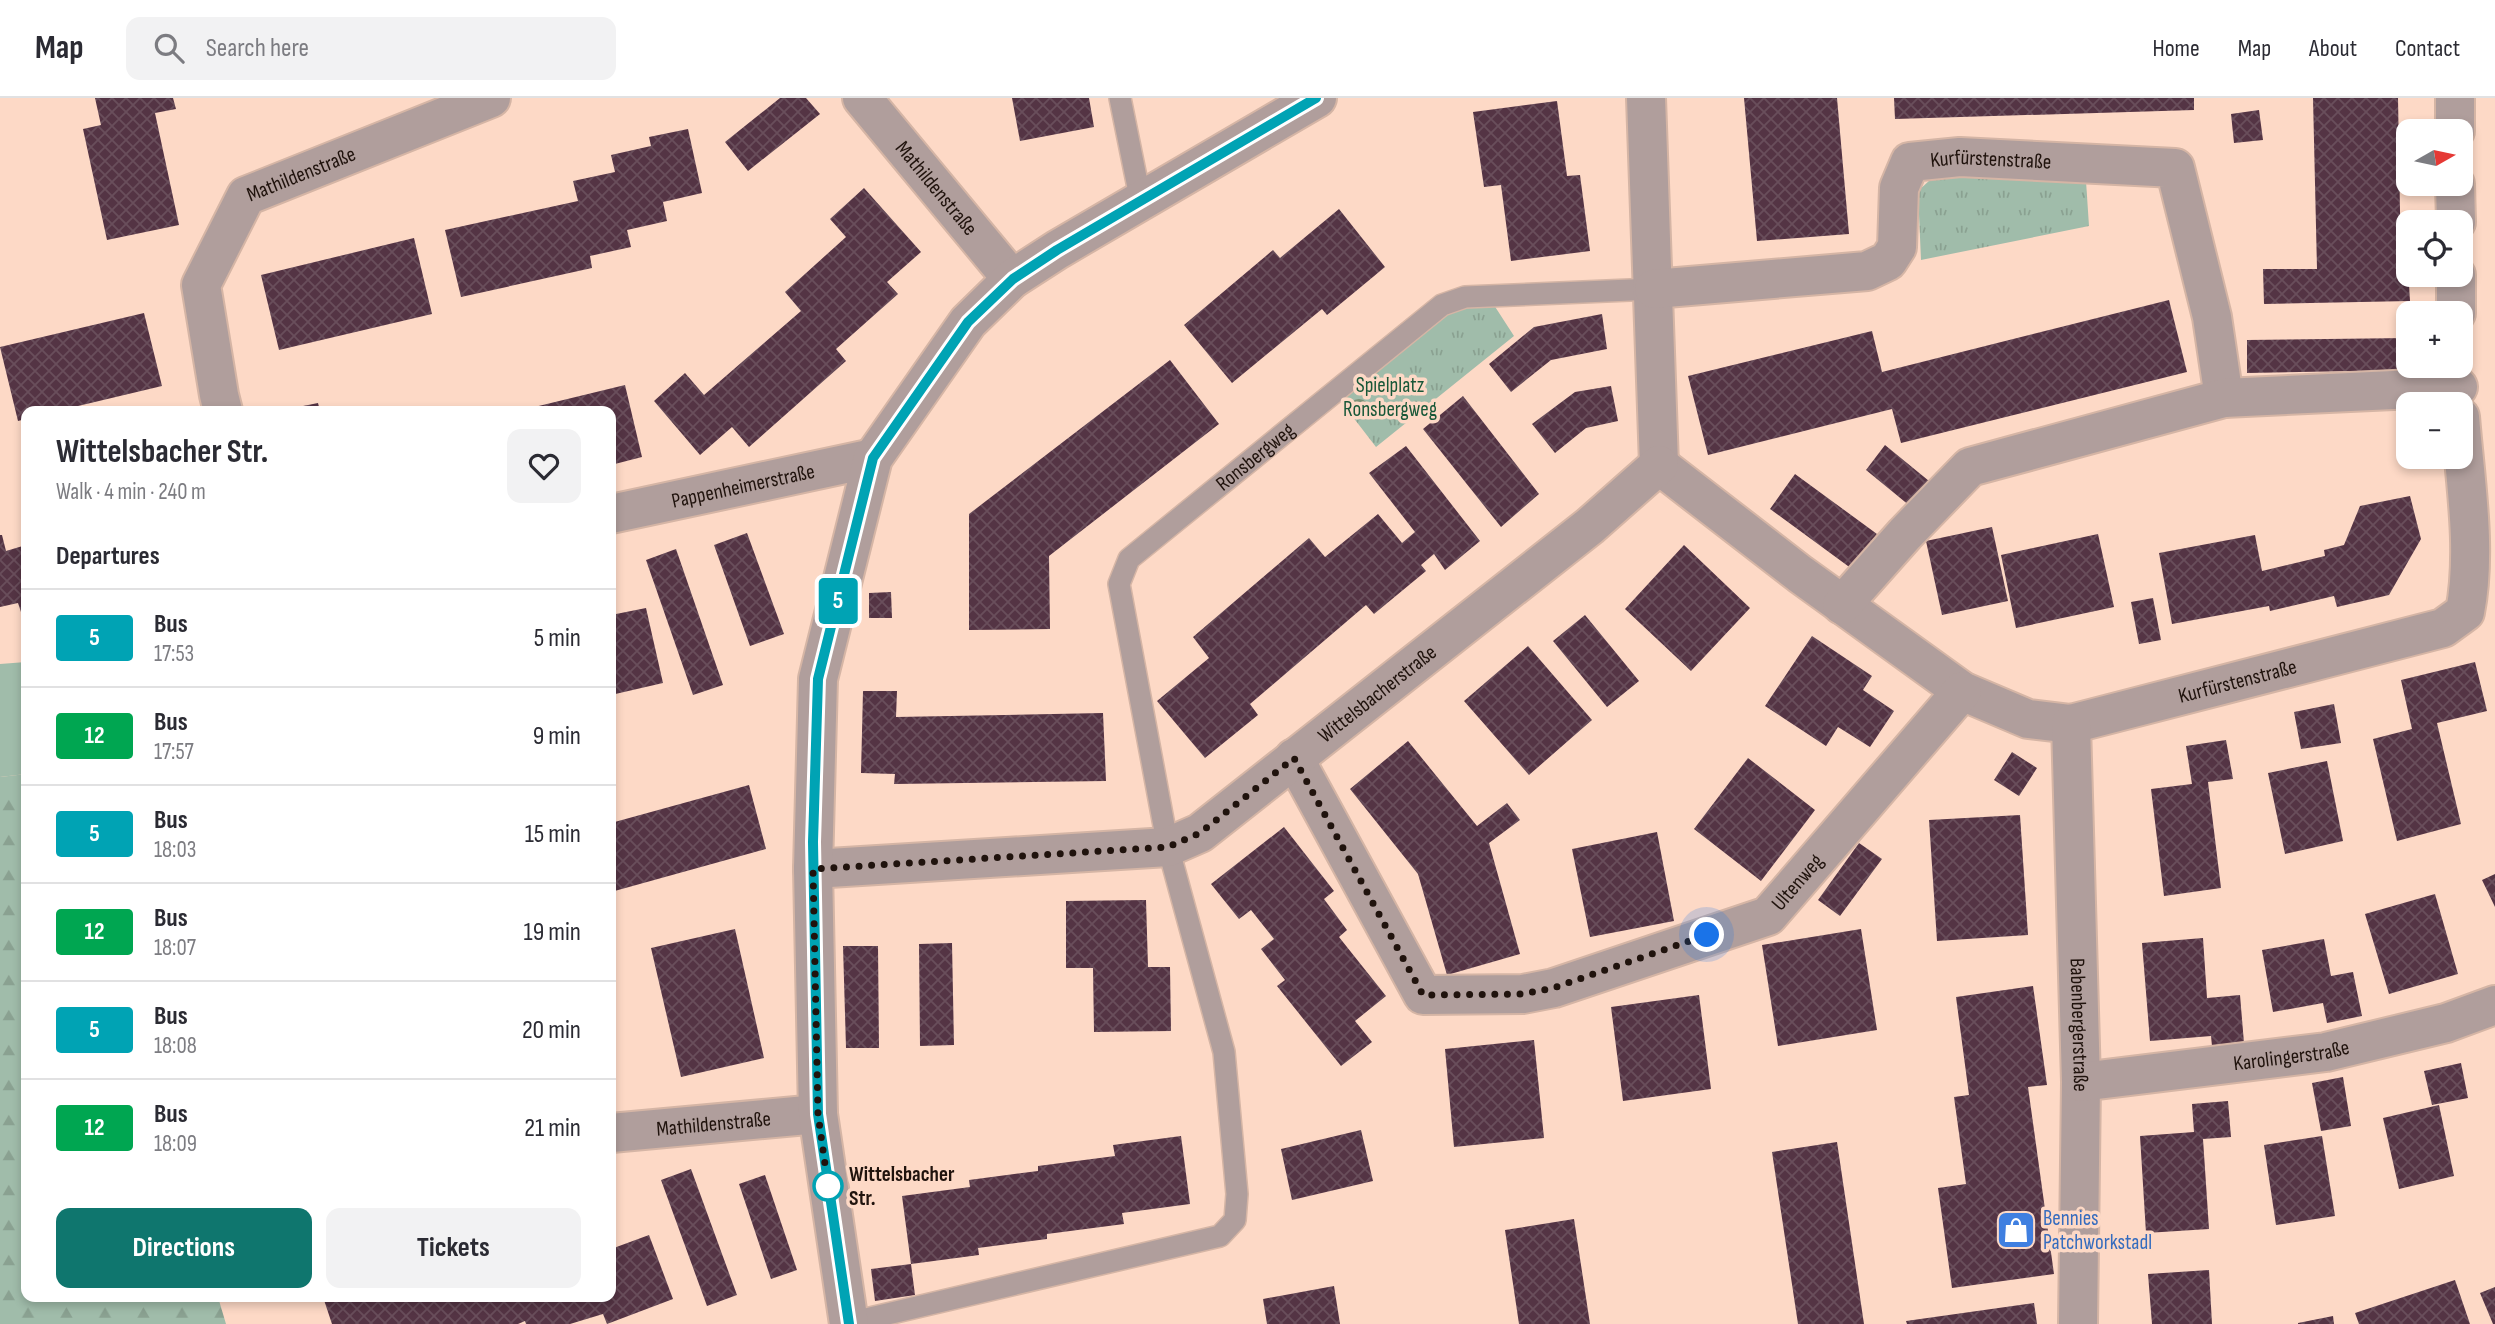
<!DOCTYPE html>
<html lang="en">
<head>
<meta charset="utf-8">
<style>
  :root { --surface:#fff; --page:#f2f2f3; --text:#2b2b33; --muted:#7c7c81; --line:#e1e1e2; --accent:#0f766e }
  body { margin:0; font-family:"Sofia Sans Condensed",sans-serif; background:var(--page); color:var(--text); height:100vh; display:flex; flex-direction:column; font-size:26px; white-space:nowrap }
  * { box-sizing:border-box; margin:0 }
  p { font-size:23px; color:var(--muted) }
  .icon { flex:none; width:38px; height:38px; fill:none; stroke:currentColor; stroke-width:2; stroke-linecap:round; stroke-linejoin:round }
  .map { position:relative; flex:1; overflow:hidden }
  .drawer { position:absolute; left:21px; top:308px; width:595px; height:896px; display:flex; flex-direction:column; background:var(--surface); border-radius:14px; box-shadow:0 4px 10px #0003 }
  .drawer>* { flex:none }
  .badge { padding:0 14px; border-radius:5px; font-size:24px; line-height:46px }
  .needle { width:46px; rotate:81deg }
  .buttons { position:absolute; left:2396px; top:21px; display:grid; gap:14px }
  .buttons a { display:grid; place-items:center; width:77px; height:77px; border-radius:14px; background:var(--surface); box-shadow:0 4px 10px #0003; font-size:35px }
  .you { position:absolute; width:35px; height:35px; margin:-18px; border:5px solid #fff; border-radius:50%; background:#1a73e8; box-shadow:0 0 0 10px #1a73e833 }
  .map>.badge { position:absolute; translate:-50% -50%; box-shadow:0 0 0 4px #fff }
  h2 { padding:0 35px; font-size:26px; line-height:63px }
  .round { display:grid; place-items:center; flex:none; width:74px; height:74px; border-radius:14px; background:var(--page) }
  .headline { display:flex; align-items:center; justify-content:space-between; height:119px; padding:0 35px }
  h1 { font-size:33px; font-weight:700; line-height:52px }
  .action { display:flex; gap:14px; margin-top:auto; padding:14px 35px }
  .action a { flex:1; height:80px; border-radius:14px; background:var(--accent); color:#fff; font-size:28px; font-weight:700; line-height:80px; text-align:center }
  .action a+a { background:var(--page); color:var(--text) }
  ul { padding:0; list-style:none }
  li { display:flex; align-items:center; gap:21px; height:98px; padding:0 35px; border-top:2px solid var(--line) }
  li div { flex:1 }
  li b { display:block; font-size:26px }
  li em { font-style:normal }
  li .badge { min-width:77px; font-weight:700; text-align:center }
  header { display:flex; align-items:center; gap:42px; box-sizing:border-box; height:98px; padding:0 35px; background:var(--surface); border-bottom:2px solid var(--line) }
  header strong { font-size:33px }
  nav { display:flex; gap:38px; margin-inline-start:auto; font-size:24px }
  .search { width:490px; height:63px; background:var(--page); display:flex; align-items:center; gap:18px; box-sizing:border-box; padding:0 24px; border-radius:14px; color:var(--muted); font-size:26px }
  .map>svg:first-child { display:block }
</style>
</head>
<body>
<header>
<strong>Map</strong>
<div class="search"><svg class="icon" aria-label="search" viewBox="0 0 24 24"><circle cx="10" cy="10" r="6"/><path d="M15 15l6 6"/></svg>Search here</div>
<nav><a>Home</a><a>Map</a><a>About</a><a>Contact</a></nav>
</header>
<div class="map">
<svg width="2495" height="1226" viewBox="0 0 2495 1226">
  <defs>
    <pattern id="forest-firs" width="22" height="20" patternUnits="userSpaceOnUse" patternTransform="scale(1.75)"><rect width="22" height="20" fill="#a0bcaa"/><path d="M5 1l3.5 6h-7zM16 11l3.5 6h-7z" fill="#8aa191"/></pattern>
    <pattern id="park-tufts" width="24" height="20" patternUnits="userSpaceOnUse" patternTransform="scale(1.75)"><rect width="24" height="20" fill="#a0bcaa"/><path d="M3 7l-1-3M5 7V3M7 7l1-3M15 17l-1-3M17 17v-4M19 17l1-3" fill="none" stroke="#8aa191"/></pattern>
    <pattern id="building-cross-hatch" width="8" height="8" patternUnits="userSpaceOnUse" patternTransform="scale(1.75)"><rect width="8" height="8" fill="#543444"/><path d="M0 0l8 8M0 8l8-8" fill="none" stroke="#694e5b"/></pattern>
  </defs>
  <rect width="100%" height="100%" fill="#fdd9c6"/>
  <path fill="url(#forest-firs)" d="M26 676V1199H218L226 1226H0V679Z"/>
  <path fill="url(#park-tufts)" d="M1967 77 2086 83 2089 128 1921 162 1918 93 1930 82Z
    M1492 204 1514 238 1376 349 1339 301 1449 213Z"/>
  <path fill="#a0bcaa" d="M26 564V676L0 679V566Z"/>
  <path fill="url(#building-cross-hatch)" d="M95 0H173L176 11 155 15 179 127 107 142 83 31 101 27Z
    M780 0H806L820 16 748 73 725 44Z
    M1012 0H1089L1094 29 1020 43Z
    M1744 0H1837L1849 136 1757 143Z
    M1894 0H2194V12L1895 21Z
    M2313 0H2398L2401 169H2408L2410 203 2264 206 2263 171H2317Z
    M1557 3 1567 78 1580 77 1590 153 1511 163 1501 87 1484 89 1473 14Z
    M2259 12 2263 42 2234 45 2231 16Z
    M688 31 702 95 663 104 667 123 627 132 631 149 590 158 592 170 461 199 445 132 578 103 573 83 615 74 611 57 651 48 649 39Z
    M864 90 921 154 887 184 898 196 836 251 846 263 749 349 732 329 700 357 654 303 685 275 704 297 801 213 785 194 846 139 830 121Z
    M1339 111 1385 169 1327 217 1322 211 1232 285 1184 227 1273 152 1280 160Z
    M414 140 432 216 279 252 261 177Z
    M2169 202 2187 274 1901 345 1892 311 1708 357 1688 278 1872 233 1882 274Z
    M144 215 162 288 57 313H26V321L18 323 0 249Z
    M1602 216 1607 251 1551 262 1511 294 1489 266 1534 229Z
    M2408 240V268H2411V272L2247 275V242Z
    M1170 262 1219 326 1049 458 1050 531 969 532V416Z
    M625 287 642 359 611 367V313H518Z
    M1611 288 1618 323 1586 330 1555 355 1532 326 1575 294Z
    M1463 298 1539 396 1501 429 1423 331Z
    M318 305 320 313H284L283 312Z
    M1885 347 1929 383 1910 408 1866 372Z
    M1406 348 1480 443 1445 472 1434 456 1421 467 1426 473 1374 516 1366 507 1250 606 1258 617 1205 660 1157 603 1209 560 1193 539 1309 440 1325 459 1378 416 1402 445 1415 434 1369 375Z
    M1795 376 1877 436 1852 471 1770 411Z
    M2410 398 2421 441 2389 497 2337 509 2334 498 2270 513 2269 508 2172 526 2159 455 2255 437 2262 473 2325 458 2324 452 2344 447 2360 408Z
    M1992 429 2008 503 1942 517 1926 443Z
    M747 435 784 536 750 548 714 447Z
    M2098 436 2114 509 2016 530 2001 457Z
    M0 437H2L6 453 26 447V520H23L18 505 0 509Z
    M1684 447 1750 510 1691 573 1625 511Z
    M676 451 723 587 693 597 646 462Z
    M891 494 892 520H869V495Z
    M2153 500 2161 542 2139 546 2131 504Z
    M646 510 663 585 611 597V517Z
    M1585 517 1639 583 1607 609 1553 543Z
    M1812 538 1872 578 1863 592 1894 613 1870 649 1838 629 1826 648 1765 608Z
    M1528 548 1592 622 1529 677 1464 603Z
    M2475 564 2487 613 2437 625 2461 726 2397 743 2373 641 2412 631 2401 582Z
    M863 593H897L896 619 1103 615 1106 683 894 686 895 676 861 675Z
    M2334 606 2341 645 2301 651 2294 614Z
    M2226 642 2233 681 2208 684 2221 790 2164 798 2151 691 2192 686 2186 648Z
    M1408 643 1477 728 1507 705 1520 722 1489 745 1520 856 1447 877 1418 776 1350 691Z
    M2012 654 2037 670 2019 698 1994 682Z
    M1748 660 1815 712 1761 783 1694 731Z
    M2327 663 2343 743 2285 756 2268 675Z
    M749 687 766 751 611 794V725Z
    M2020 717 2028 837 1937 843 1929 722Z
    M1284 729 1334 793 1324 801 1347 832 1339 839 1386 898 1355 923 1372 944 1341 968 1277 888 1285 882 1261 851 1274 841 1251 812 1239 821 1211 786Z
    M1657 734 1674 823 1590 839 1572 751Z
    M1859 745 1882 761 1840 818 1818 802Z
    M2495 776V809L2482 782Z
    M2435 796 2458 876 2389 896 2365 816Z
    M1146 802 1148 869H1170L1171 933 1094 934 1093 870H1066V803Z
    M735 831 764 960 681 979 651 850Z
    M1861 831 1877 932 1778 948 1762 847Z
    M2203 840 2207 900 2240 897 2244 945 2212 948 2211 938 2150 943 2142 845Z
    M2324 841 2331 878 2353 874 2362 918 2327 925 2323 905 2273 914 2262 852Z
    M952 845 954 947 920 948 919 846Z
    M843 848H878L879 950H846Z
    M2033 888 2047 987 2028 989 2054 1176 1952 1190 1938 1090 1966 1086 1954 999 1969 997 1956 899Z
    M1699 897 1711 991 1623 1003 1611 909Z
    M1534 942 1544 1040 1454 1049 1445 951Z
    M2461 965 2468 1000 2432 1007 2424 973Z
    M2343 979 2351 1028 2321 1033 2312 985Z
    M2228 1003 2231 1039 2203 1041 2209 1131 2146 1135 2140 1038 2194 1034 2192 1006Z
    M2439 1007 2454 1078 2399 1091 2383 1020Z
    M1361 1032 1373 1083 1292 1102 1281 1051Z
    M1181 1038 1190 1106 1122 1115 1124 1126 1047 1136V1141L978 1150 979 1157 911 1166 902 1098 970 1089 969 1082 1038 1073V1068L1115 1058 1113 1047Z
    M2322 1038 2335 1118 2276 1127 2264 1047Z
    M1837 1044 1864 1226H1798L1772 1054Z
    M691 1071 737 1197 707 1208 661 1082Z
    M765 1077 797 1172 771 1181 739 1086Z
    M1574 1121 1590 1226H1519L1505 1132Z
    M649 1137 673 1201 607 1226 603 1216 570 1226H526L525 1223 518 1226H332L323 1199H611V1151Z
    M911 1166 915 1197 875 1203 871 1171Z
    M2209 1172 2212 1226H2152L2148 1176Z
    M2455 1182 2470 1226H2359L2355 1215Z
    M1334 1188 1340 1226H1267L1263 1201Z
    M2495 1189V1226H2493L2480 1195Z
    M2034 1205 2037 1226H1907L1906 1223Z
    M2333 1218 2334 1226H2298V1225Z"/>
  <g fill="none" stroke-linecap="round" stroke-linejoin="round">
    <g stroke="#d5b5a5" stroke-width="24">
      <g id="lane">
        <path d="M1120 0 1141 104"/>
        <path id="s1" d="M849 1225 1220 1138 1235 1122 1237 1096 1224 954 1168 749 1119 486 1129 461 1442 207 1465 199 1654 191"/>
      </g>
    </g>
    <g stroke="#d5b5a5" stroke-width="42">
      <g id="street">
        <path id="s2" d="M862 0 1012 181"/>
        <path d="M1646 0 1659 367"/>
        <path d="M2455 0V33"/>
        <path d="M2455 86 2456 124"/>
        <path d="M2456 177V215"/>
        <path id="s3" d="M1654 191 1867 173 1888 163 1897 149 1899 90 1910 64 1960 59 2175 70 2212 219 2224 300"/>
        <path id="s4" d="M223 313 219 297 201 187 246 98 491 0"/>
        <path id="s5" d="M1659 367 1800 476 1962 593 2028 621 2071 626 2443 530 2465 514C2477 453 2465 381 2460 319"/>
        <path id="s6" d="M611 416 873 360"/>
        <path d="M1842 507 1905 436 1970 369 2224 300 2458 289"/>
        <path id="s7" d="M2071 626 2081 984 2078 1226"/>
        <path id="s8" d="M1294 660 1423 897 1523 896 1554 890 1768 818 1962 593"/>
        <path id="s9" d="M813 771 1168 749 1200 735 1590 428 1659 367"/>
        <path id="s10" d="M2081 984 2326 954 2446 925 2495 907"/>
        <path id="s11" d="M611 1035 818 1016"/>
        <path d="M849 1226 818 1016 813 771 818 581 873 360 968 224 1012 181 1057 152 1317 0"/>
      </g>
    </g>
    <use href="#lane" stroke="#b09e9c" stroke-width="21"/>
    <use href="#street" stroke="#b09e9c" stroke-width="38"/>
  </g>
  <circle fill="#7f9278" cx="1359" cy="311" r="10"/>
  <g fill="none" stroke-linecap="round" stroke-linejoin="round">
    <g stroke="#fff" stroke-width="16">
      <path id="line" d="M849 1226 818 1016 813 744 818 581 873 360 968 224 1013 181 1057 152 1316 0"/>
    </g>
    <use href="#line" stroke="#00a3b4" stroke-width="10"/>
    <path stroke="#20130d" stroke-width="7" stroke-dasharray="0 12.6" d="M828 1088 829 1095 818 1016 813 771 1168 749 1200 735 1294 660 1423 897 1523 896 1553 890 1707 837"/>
  </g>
  <defs>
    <g id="shop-square" transform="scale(2.0125)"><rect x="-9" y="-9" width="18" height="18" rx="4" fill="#3f7fe0" stroke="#fdd9c6"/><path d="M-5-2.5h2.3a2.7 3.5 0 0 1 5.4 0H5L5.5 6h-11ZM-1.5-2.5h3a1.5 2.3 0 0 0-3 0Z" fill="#fff"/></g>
  </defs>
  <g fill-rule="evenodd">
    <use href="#shop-square" x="2016" y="1132"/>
  </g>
  <circle fill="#fff" stroke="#00a3b4" stroke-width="3.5" cx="828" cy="1088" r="14"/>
  <g text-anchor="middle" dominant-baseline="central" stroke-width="7" stroke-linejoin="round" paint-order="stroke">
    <g font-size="21" fill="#20130d" stroke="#fdd9c6">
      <text stroke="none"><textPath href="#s3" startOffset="422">Kurfürstenstraße</textPath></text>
      <text stroke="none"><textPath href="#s4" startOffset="287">Mathildenstraße</textPath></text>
      <text stroke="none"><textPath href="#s2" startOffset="117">Mathildenstraße</textPath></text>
      <text stroke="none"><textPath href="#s1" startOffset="1241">Ronsbergweg</textPath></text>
      <text stroke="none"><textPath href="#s6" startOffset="135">Pappenheimerstraße</textPath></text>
      <text stroke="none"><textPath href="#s5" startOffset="665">Kurfürstenstraße</textPath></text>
      <text stroke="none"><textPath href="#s9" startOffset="616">Wittelsbacherstraße</textPath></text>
      <text stroke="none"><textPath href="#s8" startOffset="672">Ultenweg</textPath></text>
      <text stroke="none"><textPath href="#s7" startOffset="301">Babenbergerstraße</textPath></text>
      <text stroke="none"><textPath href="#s10" startOffset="212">Karolingerstraße</textPath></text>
      <text stroke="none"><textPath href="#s11" startOffset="103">Mathildenstraße</textPath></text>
    </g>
    <g font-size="21" fill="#185738" stroke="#fdd9c6">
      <text x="1390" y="287">Spielplatz<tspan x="1390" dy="24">Ronsbergweg</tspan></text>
    </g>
    <g font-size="21" font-weight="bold" fill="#20130d" stroke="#fdd9c6" text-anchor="start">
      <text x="849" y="1076">Wittelsbacher<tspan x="849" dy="24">Str.</tspan></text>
    </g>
    <g font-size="21" fill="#366cbe" stroke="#fdd9c6" text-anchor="start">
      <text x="2043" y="1120">Bennies<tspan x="2043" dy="24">Patchworkstadl</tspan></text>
    </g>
  </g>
</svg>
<div class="buttons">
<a><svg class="needle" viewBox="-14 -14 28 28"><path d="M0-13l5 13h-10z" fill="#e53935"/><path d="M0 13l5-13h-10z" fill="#7c7c81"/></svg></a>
<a><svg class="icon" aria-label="locate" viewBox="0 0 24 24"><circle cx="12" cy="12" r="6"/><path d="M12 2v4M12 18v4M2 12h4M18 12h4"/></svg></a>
<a>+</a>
<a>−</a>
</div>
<div class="you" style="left:1707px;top:837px"></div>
<b class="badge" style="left:838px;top:503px;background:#00a3b4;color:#fff">5</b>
<section class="drawer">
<div class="headline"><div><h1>Wittelsbacher Str.</h1><p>Walk · 4 min · 240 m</p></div><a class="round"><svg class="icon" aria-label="heart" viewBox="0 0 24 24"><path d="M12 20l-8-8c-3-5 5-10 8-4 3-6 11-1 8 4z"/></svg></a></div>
<h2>Departures</h2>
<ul>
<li><span class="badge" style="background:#00a3b4;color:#fff">5</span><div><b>Bus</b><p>17:53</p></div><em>5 min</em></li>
<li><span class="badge" style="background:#00a651;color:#fff">12</span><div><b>Bus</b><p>17:57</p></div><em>9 min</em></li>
<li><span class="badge" style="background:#00a3b4;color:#fff">5</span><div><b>Bus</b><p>18:03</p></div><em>15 min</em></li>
<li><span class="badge" style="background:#00a651;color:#fff">12</span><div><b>Bus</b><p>18:07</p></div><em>19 min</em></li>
<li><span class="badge" style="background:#00a3b4;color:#fff">5</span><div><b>Bus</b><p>18:08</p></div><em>20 min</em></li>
<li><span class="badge" style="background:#00a651;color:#fff">12</span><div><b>Bus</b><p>18:09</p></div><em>21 min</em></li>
</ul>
<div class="action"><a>Directions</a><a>Tickets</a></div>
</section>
</div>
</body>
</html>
